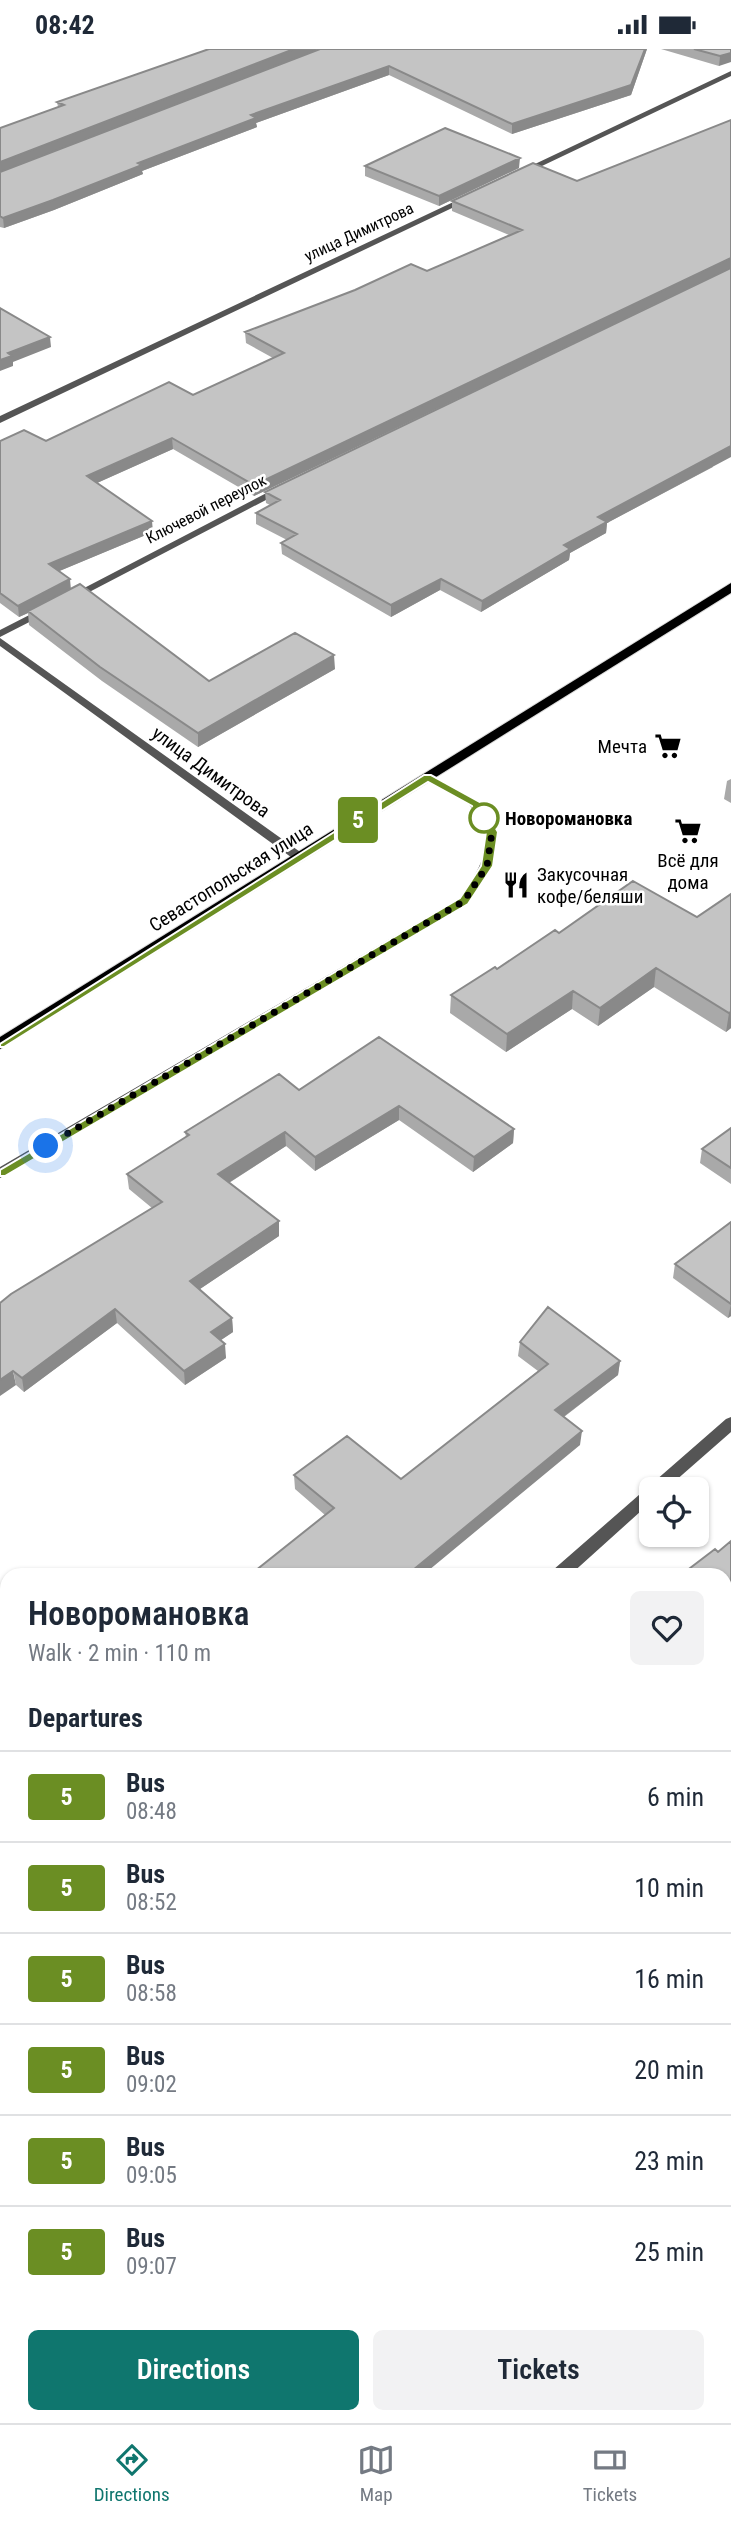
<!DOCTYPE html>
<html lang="en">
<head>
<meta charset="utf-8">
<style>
  :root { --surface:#fff; --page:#f2f2f3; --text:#1f2937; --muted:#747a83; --line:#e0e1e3; --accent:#0f766e }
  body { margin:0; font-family:"Roboto Condensed",sans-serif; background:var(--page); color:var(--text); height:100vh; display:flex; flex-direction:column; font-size:26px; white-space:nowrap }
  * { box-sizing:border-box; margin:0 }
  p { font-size:23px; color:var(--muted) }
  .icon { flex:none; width:38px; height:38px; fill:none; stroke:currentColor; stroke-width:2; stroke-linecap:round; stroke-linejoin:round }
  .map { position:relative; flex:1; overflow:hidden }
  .drawer { position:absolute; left:0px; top:1519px; width:732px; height:856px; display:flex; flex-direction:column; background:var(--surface); border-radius:21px 21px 0 0; box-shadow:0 2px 5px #0004 }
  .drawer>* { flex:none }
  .badge { padding:0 14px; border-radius:5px; font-size:24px; line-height:46px }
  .buttons { position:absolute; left:639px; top:1428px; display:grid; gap:14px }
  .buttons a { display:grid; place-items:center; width:70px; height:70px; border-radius:10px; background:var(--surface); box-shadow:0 2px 5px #0004; font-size:35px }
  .you { position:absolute; width:35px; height:35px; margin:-18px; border:5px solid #fff; border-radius:50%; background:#1a73e8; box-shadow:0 0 0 10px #1a73e833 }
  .map>.badge { position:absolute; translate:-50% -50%; box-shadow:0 0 0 4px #fff }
  h2 { padding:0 28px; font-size:26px; line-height:63px }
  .round { display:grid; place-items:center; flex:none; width:74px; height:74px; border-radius:10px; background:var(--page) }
  .overview { display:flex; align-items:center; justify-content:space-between; height:119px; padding:0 28px }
  h1 { font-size:33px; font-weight:600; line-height:52px }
  .button { display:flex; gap:14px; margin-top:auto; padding:14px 28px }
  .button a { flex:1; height:80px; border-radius:10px; background:var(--accent); color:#fff; font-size:28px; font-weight:600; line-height:80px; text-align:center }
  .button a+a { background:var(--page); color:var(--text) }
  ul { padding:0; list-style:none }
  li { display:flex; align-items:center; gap:21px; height:91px; padding:0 28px; border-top:2px solid var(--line) }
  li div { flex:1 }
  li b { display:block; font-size:26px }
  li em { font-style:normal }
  li .badge { min-width:77px; font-weight:700; text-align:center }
  .status { display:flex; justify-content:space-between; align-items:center; height:49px; padding:0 35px; background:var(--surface); direction:ltr }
  .status svg { height:19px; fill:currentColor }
  .dock { display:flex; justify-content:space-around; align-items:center; height:98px; border-top:2px solid var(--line); background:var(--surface); font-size:19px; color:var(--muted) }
  .dock a { display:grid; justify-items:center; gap:4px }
  .dock .current { color:var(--accent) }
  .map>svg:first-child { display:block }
</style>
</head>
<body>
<div class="status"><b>08:42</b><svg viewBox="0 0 49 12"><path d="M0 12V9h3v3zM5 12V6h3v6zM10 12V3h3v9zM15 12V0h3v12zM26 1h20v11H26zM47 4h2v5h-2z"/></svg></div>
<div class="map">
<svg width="731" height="2374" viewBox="0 0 731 2374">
  <rect width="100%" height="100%" fill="#fff"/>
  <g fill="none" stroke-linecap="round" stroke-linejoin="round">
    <g stroke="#dbdbdb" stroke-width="2">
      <path id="primary" d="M731 534V544L0 1000V988Z"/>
    </g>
    <path fill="#555" fill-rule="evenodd" d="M731 22V27L523 126 516 124Z
      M464 148 471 150 0 374V367Z
      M282 436 287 439 285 441 74 551H66L65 549Z
      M45 558 49 559V563L0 588V581Z
      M0 589 303 805V811H295L0 597Z
      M428 725 480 753 498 783 493 817 468 855 0 1129V1118L460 849C479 821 500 791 472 759 464 749 437 738 424 730V726Z
      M731 1368V1383L666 1440H651V1453L570 1526H551L553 1521 726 1370Z
      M7 2006V2027L0 2030V2009Z
      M731 2308V2332L724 2335V2311Z
      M670 2368H694L692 2374H668Z"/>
    <use href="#primary" fill="#000" fill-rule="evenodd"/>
  </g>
  <path fill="#a9a9a9" d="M320 0H647L631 46 512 85 389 26 256 74 257 78 142 122 143 125 54 161 4 179 0 178V79L58 58 57 53Z
    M661 0H731L719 17Z
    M533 114 713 418 607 474 606 484 570 504 569 511 481 563 440 541 391 568 282 505 281 494 287 491 256 475V464L270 456 266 454 265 443 623 271 254 447 173 400 97 434 153 483 59 522 71 540 209 632 335 620 198 698 102 632 29 576 28 564 19 568 0 554V392H46L193 346 273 309 246 294 245 283 427 222 509 186 452 162V152Z
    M365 117 519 119 439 157 365 127Z
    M731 730V754L724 750 727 732Z
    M731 845V979L726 983 654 938 598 977 572 960 506 1003 450 964 451 946 559 884 697 868Z
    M379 988 514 1080 513 1094 473 1123 399 1071 315 1122 286 1097 229 1134 279 1187 200 1240 232 1269 233 1283 221 1291 226 1309 185 1336 117 1274 24 1343 16 1336 0 1254 152 1159 129 1140 127 1125 186 1088 185 1083 299 1041Z
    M731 1079V1135L700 1114 702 1100Z
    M731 1173V1267L728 1269 673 1229 675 1215Z
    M520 1293 620 1312 618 1326 564 1368 580 1396 325 1466 295 1440 294 1426 401 1430 538 1322 518 1307Z
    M731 1913V1928L728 1925Z
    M7 2058V2115L0 2107V2065Z
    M360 2368H430L424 2374H366Z"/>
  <path fill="#898989" d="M294 0H319L0 123V113Z
    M645 0H647L631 46 512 85V75Z
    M731 4V13L719 17 720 7Z
    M389 17V26L256 74 257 78 142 122 143 125 54 161 4 179 3 169 251 66Z
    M520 109 519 119 439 157V147Z
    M731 209V219L254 447V436Z
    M50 288 51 298 13 313V317L0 322V311L8 304Z
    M172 389 173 400 88 438 87 427Z
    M731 397V408L607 474 606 484 570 504 569 511 481 563 482 552 564 496 598 468Z
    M152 472 153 483 50 526 49 515Z
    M70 530 71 541 28 562V564L19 568 18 557Z
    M441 530 440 541 391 568V556Z
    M334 606 335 620 198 698V684Z
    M656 919 654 938 598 977 600 959Z
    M573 942 572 960 506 1003 507 985Z
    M731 963V979L726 983 729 964Z
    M399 1057V1071L315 1122V1108Z
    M514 1080 513 1094 473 1123 474 1108Z
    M285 1083 286 1097 219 1140 218 1125Z
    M279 1172V1187L191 1246 190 1232Z
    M731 1255V1267L728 1269Z
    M115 1260 117 1274 24 1343 22 1329Z
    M232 1269 233 1283 212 1297 211 1283Z
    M225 1295 226 1309 185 1336 184 1322Z
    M620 1312 618 1326 554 1375 555 1361Z
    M13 1322 16 1336 0 1347V1331Z
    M582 1382 580 1396 423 1526H407Z
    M731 1594V1606L724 1611V1599Z
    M7 1907V1922L0 1928V1913Z
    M422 2368H430L424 2374H416Z"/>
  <path fill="#c4c4c4" stroke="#898989" stroke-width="2" d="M209 0H294L0 113V79L64 56 57 53Z
    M320 0H645L631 36 512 75 389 17 251 66 256 69 138 114 142 116 53 151 3 169 0 167V123Z
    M694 0H731V4L720 7Z
    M731 71V209L254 436 172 389 87 427 152 472 49 515 70 530 18 557 0 544V392L24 381 46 392 169 333 193 346 284 304 245 283 355 241 411 215 427 222 522 181 452 152 533 114 577 132Z
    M445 79 520 109 439 147 365 117Z
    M731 219V397L598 468 607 473 564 496 570 500 482 552 441 530 391 556 281 494 297 485 256 464 280 451 265 443Z
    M0 259 50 288 8 304 12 307 0 311Z
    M80 535 209 632 295 584 334 606 198 684 100 618 28 562Z
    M633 832 697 868 731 845V963L729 964 656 919 600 959 573 942 507 985 451 946 495 918 497 920 555 881 559 884Z
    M379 988 514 1080 474 1108 399 1057 315 1108 285 1083 218 1125 279 1172 190 1232 232 1269 211 1283 225 1295 184 1322 115 1260 22 1329 13 1322 0 1331V1254L11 1245 162 1153 127 1125 189 1086 185 1083 279 1025 299 1041Z
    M731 1079V1119L702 1100Z
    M731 1173V1255L675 1215Z
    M548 1258 620 1312 555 1361 582 1382 407 1526H250L334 1459 294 1426 347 1387 401 1430 548 1315 520 1293Z
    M731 1492V1594L724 1599V1526H681L715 1500 718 1503Z
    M0 1842 7 1849V1907L0 1913Z
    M7 2058V2107L0 2099V2065Z
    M370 2368H422L416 2374H376Z"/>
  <path fill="#6b8e23" stroke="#fff" stroke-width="2" d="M424 726H431L480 753 498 783 493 817 468 855 5 1127H0V1121L460 849 481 817 486 783 472 757 428 733 4 998H0V995Z"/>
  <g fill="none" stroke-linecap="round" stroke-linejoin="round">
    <path stroke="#000" stroke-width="7" stroke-dasharray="0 12.6" d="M46 1097 464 852 487 817 492 783 478 759 484 769"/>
  </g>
  <defs>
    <g id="supermarket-bare" transform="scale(2.1)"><path d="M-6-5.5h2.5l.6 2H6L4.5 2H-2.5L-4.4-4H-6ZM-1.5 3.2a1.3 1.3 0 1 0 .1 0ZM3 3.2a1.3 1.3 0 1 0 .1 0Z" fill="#000" stroke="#fff" stroke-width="2.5" paint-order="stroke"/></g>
    <g id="restaurant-bare" transform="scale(2.1)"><path d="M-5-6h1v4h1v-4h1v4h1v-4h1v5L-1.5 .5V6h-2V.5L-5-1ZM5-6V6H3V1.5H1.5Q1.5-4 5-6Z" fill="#000" stroke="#fff" stroke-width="2.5" paint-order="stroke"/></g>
  </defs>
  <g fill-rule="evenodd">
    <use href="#supermarket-bare" x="668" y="697"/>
    <use href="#supermarket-bare" x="688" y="782"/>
    <use href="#restaurant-bare" x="516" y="836"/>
  </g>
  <circle fill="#fff" stroke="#6b8e23" stroke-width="3.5" cx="484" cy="769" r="14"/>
  <g text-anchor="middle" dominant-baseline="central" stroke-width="5" stroke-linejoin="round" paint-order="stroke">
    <g font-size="16" fill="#000" stroke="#fff">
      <text transform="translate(359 183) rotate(-25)">улица Димитрова</text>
      <text transform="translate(206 460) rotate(-27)">Ключевой переулок</text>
    </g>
    <g font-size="19" fill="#000" stroke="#fff" text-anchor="end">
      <text x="647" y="697">Мечта</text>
      <text x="688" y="811" text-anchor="middle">Всё для<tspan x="688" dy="22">дома</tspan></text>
      <text x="537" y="825" text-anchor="start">Закусочная<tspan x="537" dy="22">кофе/беляши</tspan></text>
    </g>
    <g font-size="19" fill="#000" stroke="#fff">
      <text transform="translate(211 723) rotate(36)">улица Димитрова</text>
      <text transform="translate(231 828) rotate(-32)">Севастопольская улица</text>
    </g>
    <g font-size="19" font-weight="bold" fill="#000" stroke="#fff" text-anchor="start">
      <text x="505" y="769">Новоромановка</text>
    </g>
  </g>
</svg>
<div class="buttons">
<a><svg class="icon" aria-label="locate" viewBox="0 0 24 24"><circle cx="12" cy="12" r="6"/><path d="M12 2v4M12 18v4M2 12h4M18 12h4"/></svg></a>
</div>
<div class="you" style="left:46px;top:1097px"></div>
<b class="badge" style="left:358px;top:771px;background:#6b8e23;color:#fff">5</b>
<section class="drawer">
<div class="overview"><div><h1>Новоромановка</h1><p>Walk · 2 min · 110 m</p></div><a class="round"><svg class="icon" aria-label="heart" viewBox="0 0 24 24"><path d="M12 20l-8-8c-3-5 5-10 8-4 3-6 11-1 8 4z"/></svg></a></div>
<h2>Departures</h2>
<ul>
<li><span class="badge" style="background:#6b8e23;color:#fff">5</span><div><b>Bus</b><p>08:48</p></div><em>6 min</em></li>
<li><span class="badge" style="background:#6b8e23;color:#fff">5</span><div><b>Bus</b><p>08:52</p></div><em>10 min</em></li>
<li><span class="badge" style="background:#6b8e23;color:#fff">5</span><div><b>Bus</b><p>08:58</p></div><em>16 min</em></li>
<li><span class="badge" style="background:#6b8e23;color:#fff">5</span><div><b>Bus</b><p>09:02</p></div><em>20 min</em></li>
<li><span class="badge" style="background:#6b8e23;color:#fff">5</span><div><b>Bus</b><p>09:05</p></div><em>23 min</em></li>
<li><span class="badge" style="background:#6b8e23;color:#fff">5</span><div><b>Bus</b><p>09:07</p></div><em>25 min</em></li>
</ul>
<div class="button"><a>Directions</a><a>Tickets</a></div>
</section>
</div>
<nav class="dock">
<a class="current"><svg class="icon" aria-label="directions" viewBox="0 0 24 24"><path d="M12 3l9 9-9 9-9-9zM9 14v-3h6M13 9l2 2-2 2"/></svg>Directions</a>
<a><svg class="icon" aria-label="map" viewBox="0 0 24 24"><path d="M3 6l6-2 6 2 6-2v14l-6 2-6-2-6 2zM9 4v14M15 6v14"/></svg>Map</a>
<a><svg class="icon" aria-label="tickets" viewBox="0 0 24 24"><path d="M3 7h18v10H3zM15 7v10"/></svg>Tickets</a>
</nav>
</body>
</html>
